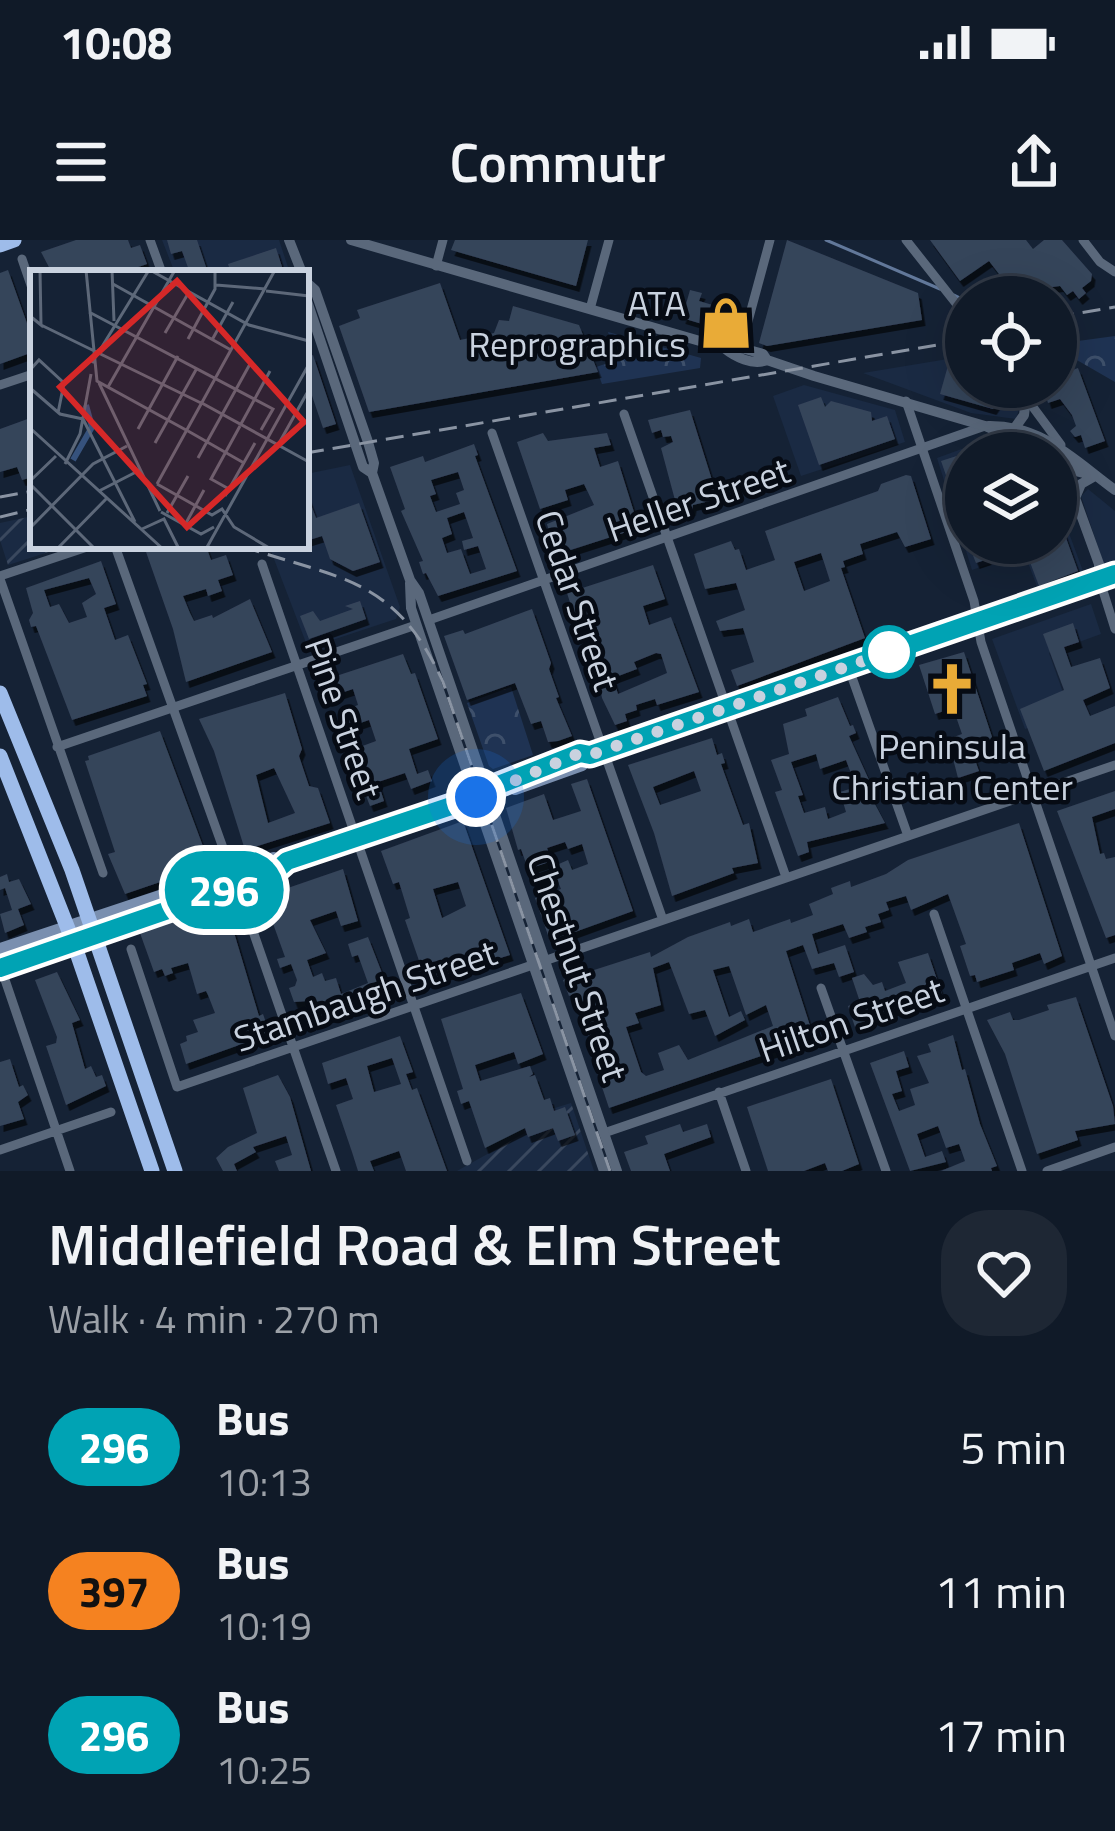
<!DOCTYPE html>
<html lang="en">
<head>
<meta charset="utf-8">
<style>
  :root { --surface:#101a28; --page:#1e2734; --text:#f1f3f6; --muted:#9ca1a8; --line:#303845 }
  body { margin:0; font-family:"Titillium Web",sans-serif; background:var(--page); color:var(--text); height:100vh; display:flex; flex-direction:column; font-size:45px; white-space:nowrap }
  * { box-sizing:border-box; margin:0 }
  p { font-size:39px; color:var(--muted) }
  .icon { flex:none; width:66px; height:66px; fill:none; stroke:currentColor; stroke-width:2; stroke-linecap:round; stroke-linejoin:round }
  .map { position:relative; height:931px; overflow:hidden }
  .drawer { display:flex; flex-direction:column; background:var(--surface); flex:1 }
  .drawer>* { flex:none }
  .badge { padding:0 24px; border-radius:39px; font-size:42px; line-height:78px }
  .controls { position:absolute; left:945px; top:36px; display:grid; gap:24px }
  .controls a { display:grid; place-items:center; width:132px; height:132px; border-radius:50%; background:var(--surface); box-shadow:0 12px 48px #0002,0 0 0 3px var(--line); font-size:60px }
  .you { position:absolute; width:60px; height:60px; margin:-30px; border:9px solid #fff; border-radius:50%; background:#1a73e8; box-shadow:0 0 0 18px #1a73e833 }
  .map>.badge { position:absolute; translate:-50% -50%; box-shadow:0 0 0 6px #fff }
  .round { display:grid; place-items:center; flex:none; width:126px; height:126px; border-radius:48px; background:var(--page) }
  .summary { display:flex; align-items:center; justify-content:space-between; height:204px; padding:0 48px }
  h1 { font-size:57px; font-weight:600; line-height:90px }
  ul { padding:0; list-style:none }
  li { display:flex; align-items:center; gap:36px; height:144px; padding:0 48px }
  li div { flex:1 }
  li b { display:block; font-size:45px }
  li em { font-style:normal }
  li .badge { min-width:132px; font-weight:700; text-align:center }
  .status { display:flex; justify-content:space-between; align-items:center; height:84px; padding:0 60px; background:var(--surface); direction:ltr }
  .status svg { height:33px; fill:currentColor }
  header { display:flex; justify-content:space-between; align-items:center; height:156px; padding:0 48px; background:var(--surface); font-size:54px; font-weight:600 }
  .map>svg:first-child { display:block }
</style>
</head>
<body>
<div class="status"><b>10:08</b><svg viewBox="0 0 49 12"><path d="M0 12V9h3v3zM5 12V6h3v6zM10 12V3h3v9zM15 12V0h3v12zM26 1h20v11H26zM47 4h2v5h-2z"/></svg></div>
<header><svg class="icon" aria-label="menu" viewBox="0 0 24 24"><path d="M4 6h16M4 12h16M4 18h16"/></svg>Commutr<svg class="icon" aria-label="share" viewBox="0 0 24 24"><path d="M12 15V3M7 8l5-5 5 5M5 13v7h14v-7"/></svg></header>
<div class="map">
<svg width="1115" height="931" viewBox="0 0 1115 931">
  <defs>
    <pattern id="industrial-furrows" width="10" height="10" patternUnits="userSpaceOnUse" patternTransform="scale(3)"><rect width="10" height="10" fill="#1a2a43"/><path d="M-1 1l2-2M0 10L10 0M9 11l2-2" fill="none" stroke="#3a485e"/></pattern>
    <pattern id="park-crowns" width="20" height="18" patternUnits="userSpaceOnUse" patternTransform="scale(3)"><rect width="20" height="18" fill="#1f3353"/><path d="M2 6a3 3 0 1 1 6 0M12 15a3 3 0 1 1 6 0" fill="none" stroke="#3e506b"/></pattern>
    <filter id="shadow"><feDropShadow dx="3.5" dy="6" stdDeviation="0" flood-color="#0009"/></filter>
  </defs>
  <rect width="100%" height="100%" fill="#152235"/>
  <path fill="#1a2a43" d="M162 0H279L290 33H175Z
    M966 116V147H1006L1020 166 1016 179 971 173 863 133Z
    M804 145 895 170 905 202 801 236 773 156Z
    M989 199 1035 213H966V303H1056V258L1083 331 1038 349 1024 312 972 330 937 218Z
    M350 225 400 367 396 379 308 408 269 306H306V234Z
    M1088 249 1115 271V321L1104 325 1081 256Z
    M1091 364 1101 394 1049 413 1070 472 1025 489 992 399Z"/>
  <path fill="url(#industrial-furrows)" d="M33 276V306H67L8 325 0 300V283Z
    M571 863 594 931H457L525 893 520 879Z"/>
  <path fill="url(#park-crowns)" d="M608 92 701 118 700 128 602 144 596 127 617 120Z
    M1115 96V142L1056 108V104Z
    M511 447 533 515 493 529 489 526 467 463Z"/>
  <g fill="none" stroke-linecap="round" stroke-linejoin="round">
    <path stroke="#62789a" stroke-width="3" d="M826 0 940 49
      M954 55 966 61"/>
  </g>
  <path fill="#36445a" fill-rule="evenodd" filter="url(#shadow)" d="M76 0H128L131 8 140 5 147 24 121 33H52L41 12Z
    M167 0H197L208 33H190L182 11 171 14Z
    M455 0H588L576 46 451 10Z
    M787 0 918 53 922 80 767 106 759 103Z
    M930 0H1026L1033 9 1044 0H1062L1092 34 1091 41 1082 48 1086 53 1079 59 1073 51 1067 55 1060 46 1010 53 1005 57H982V48L999 34 989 21 960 41Z
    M276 8 284 33H231L228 24Z
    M8 30 33 100V112L0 124V33Z
    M440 43 460 100 494 93 499 80 509 81 513 66 579 85 598 132 369 172 339 86 360 78 357 70Z
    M690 50 702 53 699 61 723 68 725 63 736 66 729 92 682 78Z
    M313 115 336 184 323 188 306 138V118Z
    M966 120V147H1002L1005 151 993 169 940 154 949 122Z
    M1078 128 1105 201 1085 208 1081 195 1075 197 1070 191 1076 186 1072 175 1060 159 1048 163 1043 147H1056V136Z
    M821 157 825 167 831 161 871 172 872 181 887 176 895 199 819 225 798 165Z
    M690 170 718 259 693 265 692 270 679 275 661 208 673 202 671 196 663 197 661 190 652 193 648 180Z
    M33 177V237L22 240 17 227 0 232V189Z
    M543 193 548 201 607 193 611 205 594 208 600 227 618 221 639 288 555 315 547 284 594 265 584 244 565 250 568 260 540 269 517 202Z
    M474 204 478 215 475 216 517 331 438 356 426 333 423 334 419 322 423 321 401 271 405 269 390 227 423 216 425 222ZM458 232 464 250 456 253 460 264 436 272 430 256 436 254 431 240ZM464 272 473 298 462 301 464 310 478 306 486 329 470 334 461 309 447 313 442 298 452 294 447 278Z
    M966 213V257L955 261 941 221Z
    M906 235 911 236 931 299 905 307 897 292 860 304 863 314 843 321 845 327 841 328 865 398 737 446 731 430 754 422 743 388 720 391 716 381 745 370 736 343 705 349 694 314 731 301 735 310 739 309 746 330 775 320 765 291 878 251 881 244ZM821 313 830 341 804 351 794 322Z
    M307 254 316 278 359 263 380 322 353 331 330 319 322 296 306 301Z
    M1057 273 1078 331 1039 346 1025 309 1005 316 1001 306 985 312 988 319 976 323 968 303H1056Z
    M155 306H206L211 320 226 315 233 335 218 340 222 351 208 356 206 349 183 356 190 373 194 381 212 375 213 378 250 359 272 412 186 442 173 389 145 309Z
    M101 321 116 364 104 368 115 400 128 395 147 444 143 445 147 456 72 480 36 386 31 387 29 380 33 373 26 348ZM89 338 96 354 82 363 87 377 69 383 59 364 50 367 44 350Z
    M653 325 665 359 643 366 649 385 671 377 699 452 657 465 655 459 636 465 637 470 625 474 627 481 615 485 602 458 597 432 601 425 588 388 579 391 567 353ZM656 413 661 414 667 433 618 454 613 438 637 429 634 422Z
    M360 361 366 379 309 399 300 376 313 371 320 381 353 369 345 366Z
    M532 369 551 423 549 429 559 457 556 458 572 496 558 501 548 502 541 481 531 484 515 443 467 460 444 396 463 390 465 394Z
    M1073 383 1079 402 1064 407 1071 427 1100 418 1110 448 1083 460 1090 476 1115 466V503L1044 531 1020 469 1064 450 1043 394Z
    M964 412 996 509 974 517 979 531 958 538 948 499 962 494 953 468 935 474 919 425Z
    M403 414 411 434 415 433 438 499 409 509 417 534 428 530 432 541 411 549 405 533 378 542 384 561 370 566 349 511 376 501 369 480 346 488 340 472 358 465 353 449 329 457 324 440Z
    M285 453 302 509 299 516 309 546 318 548 330 583 245 610 214 511 199 479ZM274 528 295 573 268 583 256 535Z
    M838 457 850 486 853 485 856 493 849 496 874 551 869 553 885 583 807 602 809 612 798 616 775 552 782 550 771 520 789 514 783 484 807 476 805 469ZM816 514 820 529 846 520 856 547 840 552 846 572 828 579 825 567 804 573 798 556 803 555 791 522Z
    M160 491 210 625 125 654 108 614 115 612 85 521 89 520 88 516Z
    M712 498 717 515 722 513 725 523 721 524 743 585 749 583 758 623 732 628 734 633 672 656 654 593 628 525ZM694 531 701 551 660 565 653 547Z
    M587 539 633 671 550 701 535 658 561 649 552 627 568 620 572 630 588 624 582 604 568 609 565 602 547 608 552 621 528 629 521 609 518 610 506 568 544 554 553 580 581 571 571 544Z
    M1115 551V569L1092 577 1100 614 1104 613 1106 619 1115 617V695L1106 698 1057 571Z
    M463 581 510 715 426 741 405 680 410 678 399 642 393 644 381 611ZM458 642 466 666 442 678 433 649Z
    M1019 583 1062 716 1044 724 1040 713 1012 723 1014 730 977 742 975 735 970 736 960 706 966 704 948 654 911 670 906 656 886 662 889 670 878 674 881 682 865 687 867 692 849 698 843 684 812 694 818 714 845 705 854 732 839 737 834 723 812 729 803 705 786 711 814 798 609 868 588 805 591 804 588 795 594 792 584 761 577 763 574 754 569 756 563 740 650 712 651 717 688 697 730 682 731 686 749 679 753 692 790 679 791 683 813 675 809 664 833 654 831 648 850 641 851 647 886 634 908 620ZM669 722 689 774 705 770 715 796 745 780 741 771 729 777 713 730 729 726 746 775 766 765 773 786 688 820 679 805 658 813 664 830 646 836 641 832 626 787 639 783 635 773 661 765 653 728Z
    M343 629 358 681 341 686 336 671 310 680 326 713 307 720 313 737 322 733 325 741 336 738 341 754 368 743 358 715 352 717 348 704 368 697 391 756 315 782 308 761 294 762 289 748 295 746 297 740 291 724 280 728 277 719 285 717 261 650 280 646 282 650Z
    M7 634 9 642 19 639 31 664 18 669 24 685 5 693 0 674 12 670 5 648 0 650V637Z
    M220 666 227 669 259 776 263 774 270 794 186 824 180 804 187 801 186 796 198 792 193 780 215 773 208 755 206 751 197 754 188 723 171 728 173 733 165 736 162 729 154 732 140 693Z
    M928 713 943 757 887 772 855 787 848 766 860 762 852 738 864 734 873 745 882 742 885 751 906 743 898 722Z
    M57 732 80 780 72 783 85 829 91 826 96 837 102 835 106 846 66 865 46 806 56 803 57 797 35 740Z
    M521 753 543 814 518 824 514 812 475 825 480 841 530 826 533 834 529 837 535 835 544 860 550 858 554 871 565 867 575 895 558 901 553 888 528 897 525 888 485 908 469 861 461 864 457 851 463 849 441 779Z
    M1076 757 1113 866 1115 884 1075 891 1078 900 1037 914 1005 814 987 780 1010 772 1013 780H1019L1049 770 1047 765Z
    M953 795 962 830 965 829 980 884 997 926 991 928 992 931H941L965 921 959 904 946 908 938 886 917 894 925 917 942 911 946 922 910 931 870 823 904 811 909 827 896 831 902 851 892 854 899 871 915 865 910 849 929 843 917 816 931 812 928 804Z
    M400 796 413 832 406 834 412 850 417 848 447 931H406L399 911 370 921 374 931H358L352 912 336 865 353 859 346 838 328 844 322 823ZM392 818 401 844 374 852 367 826Z
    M10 819 19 847 23 845 28 855 18 862 24 879 0 886V822Z
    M278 835 290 857 311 931H279L275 921 292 915 286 896 253 907 256 912 234 924 237 931H223L216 918 228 907 257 893 243 848Z
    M831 839 859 924 842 931H828L825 923 804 931H768L747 867Z
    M680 884 683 892 707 884 711 897 664 914 670 931H631L624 912 648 904 645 896Z"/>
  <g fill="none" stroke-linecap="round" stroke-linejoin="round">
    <path stroke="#5a687b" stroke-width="9" d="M150 0 162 33
      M906 0 966 76
      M1083 0 1100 22 1115 32
      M22 19 33 51
      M436 26 443 0
      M590 69 609 0
      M741 107 770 0
      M0 145 33 134
      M1018 147 1061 205
      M906 161 974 361 981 402 1115 796
      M624 174 786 637
      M492 193 663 680
      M115 306 232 633
      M262 324 467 921
      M0 336 90 306
      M1099 338 1115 389
      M0 339 103 633
      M429 380 985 186
      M848 426 908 596
      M57 507 416 385
      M237 645 336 931
      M934 674 1022 931
      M131 709 177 847 1115 525
      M1 728 70 931
      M821 748 886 931
      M719 852 746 931
      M604 893 1115 718
      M0 910 111 872
      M1047 931 1115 907"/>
    <path stroke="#5a687b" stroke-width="10" d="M289 0 302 33
      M351 0 724 108 738 107 763 114 767 120 814 136 985 186 1048 213
      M306 42 315 50 368 202 374 223 372 233
      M306 58 363 227 372 233 410 340 419 353 617 931
      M724 108C735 117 753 126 767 120
      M988 186C1043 185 1075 221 1115 250
      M1014 189 1024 175 1026 159
      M1056 219 1075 231 1092 235
      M1095 236 1081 244 1075 258 1099 324V338
      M410 343 411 368 421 398 604 931"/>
    <path stroke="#7a8faf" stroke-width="12" d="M515 549 582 525 589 515
      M487 554 496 546 580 513 589 515 1115 334
      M0 709 274 618 287 621
      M0 728 237 645 278 629 287 621 447 565 489 554"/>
    <path stroke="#9ebcea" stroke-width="15" d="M0 5 14 0
      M0 453 72 630 175 931
      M0 516 74 704 152 931"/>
    <path stroke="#8a94a3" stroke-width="3" stroke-dasharray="18 9" stroke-linecap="butt" d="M1056 77 1115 67
      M306 213 966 100
      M0 257 33 251
      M0 277 33 269
      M242 306C340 340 395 336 443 442L610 931"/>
  </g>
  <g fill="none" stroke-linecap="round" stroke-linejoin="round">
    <g stroke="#fff" stroke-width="27">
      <path id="line" d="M0 728 226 650 278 629 287 621 487 554 496 546 580 513 590 515 1115 334"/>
    </g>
    <use href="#line" stroke="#00a3b4" stroke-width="18"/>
    <path stroke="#c9d2df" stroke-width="12" stroke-dasharray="0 21.6" d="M476 557 580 513 590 515 889 412"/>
  </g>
  <defs>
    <g id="shop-bare" transform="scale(4.14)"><path d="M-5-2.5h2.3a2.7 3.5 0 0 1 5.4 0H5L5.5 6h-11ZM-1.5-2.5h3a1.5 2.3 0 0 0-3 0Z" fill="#e9ab37" stroke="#060b14" stroke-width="2.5" paint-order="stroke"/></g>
    <g id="church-bare" transform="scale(4.14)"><path d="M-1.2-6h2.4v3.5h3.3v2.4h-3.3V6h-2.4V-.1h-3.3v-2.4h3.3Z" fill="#e9ab37" stroke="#060b14" stroke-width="2.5" paint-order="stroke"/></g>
  </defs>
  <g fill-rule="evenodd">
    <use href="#shop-bare" x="726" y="83"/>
    <use href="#church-bare" x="952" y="449"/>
  </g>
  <circle fill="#fff" stroke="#00a3b4" stroke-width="6" cx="889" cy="412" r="24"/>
  <g text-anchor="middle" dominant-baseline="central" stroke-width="9" stroke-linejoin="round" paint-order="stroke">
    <g font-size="36" fill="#c9d2df" stroke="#060b14" text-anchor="end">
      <text x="686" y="62">ATA<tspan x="686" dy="41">Reprographics</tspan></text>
      <text x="952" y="505" text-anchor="middle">Peninsula<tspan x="952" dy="41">Christian Center</tspan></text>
    </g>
    <g font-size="36" fill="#c9d2df" stroke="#060b14">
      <text transform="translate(698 259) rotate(-19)">Heller Street</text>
      <text transform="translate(578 360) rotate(71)">Cedar Street</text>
      <text transform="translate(344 478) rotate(71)">Pine Street</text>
      <text transform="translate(578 727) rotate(71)">Chestnut Street</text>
      <text transform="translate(365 755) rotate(-19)">Stambaugh Street</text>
      <text transform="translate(851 779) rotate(-19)">Hilton Street</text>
    </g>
  </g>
  <g transform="translate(30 30)">
    <rect width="279" height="279" fill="#152235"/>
    <path fill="none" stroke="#36527d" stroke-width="6" d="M43 190 62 157 56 135"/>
    <path fill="none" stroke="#5d6879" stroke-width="3" d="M56 0 67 111 156 160M82 0 84 51M120 0 219 55 279 71M83 14 201 80M186 15 235 19M236 21 279 26M59 42 243 139 231 160M0 46 11 55 10 0M11 55 171 133M135 63 159 22M158 69 185 19V0M182 70 203 32M62 93 119 0M0 100 9 90 34 113 28 143M69 113 130 241M78 117 145 0M0 118 30 144 53 149M170 132 279 192M53 149 105 252M211 154 240 101M0 158 133 279M108 159 148 86M158 161 214 193M125 173 167 98M248 175 277 123M168 188 220 94M35 194 50 164 61 104M0 211 26 186M0 214 65 279M127 214 245 0M127 214 182 245 192 239 204 257 241 279M199 219 181 209 210 156M69 221 110 200M195 226 225 173M131 242 171 264 184 257M137 243 158 206M156 253 174 220M0 258 63 194 97 176M112 259 134 249 149 279M27 279 77 228M176 279 279 94"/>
    <path fill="#d62828" fill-opacity="0.15" stroke="#d62828" stroke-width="6" d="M147 11 274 152 157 257 30 117Z"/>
    <rect width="279" height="279" fill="none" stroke="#c9d2df" stroke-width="6"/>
  </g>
</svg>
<div class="controls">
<a><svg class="icon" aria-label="locate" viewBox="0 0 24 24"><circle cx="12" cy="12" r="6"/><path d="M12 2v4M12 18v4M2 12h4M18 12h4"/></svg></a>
<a><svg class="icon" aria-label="layers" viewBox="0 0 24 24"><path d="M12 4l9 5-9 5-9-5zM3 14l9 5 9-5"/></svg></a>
</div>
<div class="you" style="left:476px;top:557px"></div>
<b class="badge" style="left:224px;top:650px;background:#00a3b4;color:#fff">296</b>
</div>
<section class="drawer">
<div class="summary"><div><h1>Middlefield Road &amp; Elm Street</h1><p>Walk · 4 min · 270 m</p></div><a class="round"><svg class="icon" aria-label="heart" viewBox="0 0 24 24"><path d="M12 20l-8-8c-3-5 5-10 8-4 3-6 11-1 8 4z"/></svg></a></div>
<ul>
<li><span class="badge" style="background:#00a3b4;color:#fff">296</span><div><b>Bus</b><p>10:13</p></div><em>5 min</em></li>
<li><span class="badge" style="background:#f58220;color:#111">397</span><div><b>Bus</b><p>10:19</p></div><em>11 min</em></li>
<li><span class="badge" style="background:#00a3b4;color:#fff">296</span><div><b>Bus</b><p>10:25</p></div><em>17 min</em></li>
</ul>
</section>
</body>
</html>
